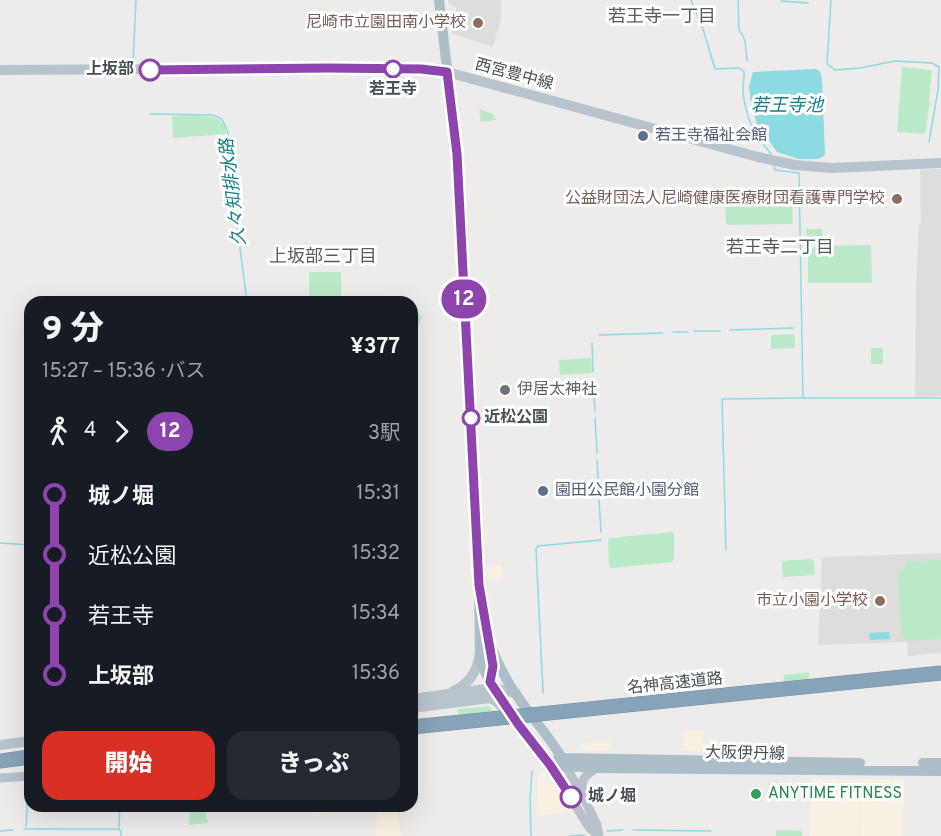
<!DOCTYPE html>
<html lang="ja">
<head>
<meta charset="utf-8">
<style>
  :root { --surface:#171b24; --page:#242831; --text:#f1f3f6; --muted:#9ea1a6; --accent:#d93025 }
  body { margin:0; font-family:Overpass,"Noto Sans JP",sans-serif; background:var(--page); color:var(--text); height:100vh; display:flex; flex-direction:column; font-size:22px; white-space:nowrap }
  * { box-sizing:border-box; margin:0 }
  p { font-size:20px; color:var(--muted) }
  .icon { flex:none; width:33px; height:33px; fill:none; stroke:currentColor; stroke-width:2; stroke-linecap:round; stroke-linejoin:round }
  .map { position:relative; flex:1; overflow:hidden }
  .side { position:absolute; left:24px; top:296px; width:394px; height:516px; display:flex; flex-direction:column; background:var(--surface); border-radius:18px; box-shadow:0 6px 24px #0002 }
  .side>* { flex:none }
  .badge { padding:0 12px; border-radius:20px; font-size:21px; line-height:39px }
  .map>.badge { position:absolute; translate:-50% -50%; box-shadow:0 0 0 3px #fff }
  .legs { display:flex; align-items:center; gap:9px; height:66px; padding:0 18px; font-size:20px }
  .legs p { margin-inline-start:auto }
  .head { display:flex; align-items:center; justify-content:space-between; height:102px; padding:0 18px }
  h1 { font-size:33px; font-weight:800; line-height:45px }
  .action { display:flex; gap:12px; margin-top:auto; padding:12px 18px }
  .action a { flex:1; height:69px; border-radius:18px; background:var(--accent); color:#fff; font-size:24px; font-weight:800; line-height:69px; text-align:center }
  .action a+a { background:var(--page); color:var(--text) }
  ul { padding:0 18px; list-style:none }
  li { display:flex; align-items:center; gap:21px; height:60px; font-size:22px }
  li i { display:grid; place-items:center; width:9px; height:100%; margin:0 8px; background:currentColor }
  li i::after { content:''; width:15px; height:15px; margin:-8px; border:4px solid; border-radius:50%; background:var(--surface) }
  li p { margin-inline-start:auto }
  li:first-child i { background:linear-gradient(#0000 50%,currentColor 0) }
  li:last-child i { background:linear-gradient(currentColor 50%,#0000 0) }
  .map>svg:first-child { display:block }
</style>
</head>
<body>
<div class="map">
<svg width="941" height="836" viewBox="0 0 941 836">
  <rect width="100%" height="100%" fill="#eeebeb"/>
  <path fill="#f9f0e4" d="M501 565 503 579 488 581 487 567Z
    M684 731H704L703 751H683Z
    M590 742H611V748H608V750L581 751V743H590Z
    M542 771H544L572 812 537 815 538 772Z
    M814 779H860L858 836H810L811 781Z
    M861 779H904L903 836H859Z
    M304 806H374V807L318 814 310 813Z
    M377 806H403L398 808 399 827 401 836H376Z"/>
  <path fill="#dfdcdd" d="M448 0H501V19L493 47 451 33V27L456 28V7L449 4Z
    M941 169V396L915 397 916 286 919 224 921 223 920 170Z
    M941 553V653L908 656 907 642 818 645 822 559 825 557Z"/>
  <path fill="#bbeac8" d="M902 67 932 70 929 102H930L925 134 897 132Z
    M479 109 493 114 496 120 481 122Z
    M172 116C183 116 212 113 220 121 225 124 225 129 226 134L173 138Z
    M727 196H790L792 197 793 222 791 224 728 225 726 223 725 197Z
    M806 229H822L823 244H807Z
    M871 245 872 283H808V251L816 246Z
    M309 272H341V301H309Z
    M413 311H417L422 317 413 342Z
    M793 334 795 337V348L771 349V335Z
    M871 348H883V364H871Z
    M591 358 592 372 591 373 560 375 559 360Z
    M672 532 674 533V559L672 562 612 568 609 567 608 541 610 538Z
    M811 559 814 561 815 575 783 577 782 561Z
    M941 560V639L907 641 901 634 898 570H905V562Z
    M809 672 808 690 782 693 784 675Z
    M489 706 500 721 461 726 457 709Z
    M190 806H204L208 823 189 825Z
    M776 830 801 831 802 832V836H776Z"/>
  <path fill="#8cdbe3" d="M815 69C821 70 821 75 822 80L825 154 823 157 817 159H799L777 152 757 124 751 106 749 86 753 72Z
    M889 632 890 639 870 640 869 633Z"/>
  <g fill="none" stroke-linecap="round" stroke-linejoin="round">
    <path stroke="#8cdbe3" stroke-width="1.5" d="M691 0 704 32 715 69 738 68 741 69 744 72C745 79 742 85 743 92 746 120 754 133 771 154
      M738 0 739 30 742 34 745 41 747 61
      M831 0 827 64 835 70 860 68 895 61 932 63 939 67 938 90 929 142
      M781 1 808 3
      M133 64 136 0
      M150 114 212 115 220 118 223 121 228 133 229 164 247 302
      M774 165 775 170 799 173 803 398H941
      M730 330 793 328
      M694 331H720
      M673 332H688
      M599 335 663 333
      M592 343 593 372
      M593 380 595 411
      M595 418 597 453
      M597 460 599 493
      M599 500 601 532
      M0 543 30 545
      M726 550 722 399 802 398
      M543 693 536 549 538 546 601 540
      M26 827 27 811V785
      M24 829H118L119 827 120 806
      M119 829 121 832V836
      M633 830 711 831
      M0 831 13 830
      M607 831 623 830
      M531 836 530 799 532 771
      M569 836 584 835"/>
    <g stroke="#718fa2" stroke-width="15">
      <path id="motorway" d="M0 761 30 757"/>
    </g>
    <path stroke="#b7c1c7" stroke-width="9" d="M562 760 582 794 597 825 599 836
      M550 765 589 827 598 836
      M0 778 30 776
      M582 791C580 779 587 774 597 768"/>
    <path stroke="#b8c4cc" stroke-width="10" d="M0 70 328 68 435 70 447 72 758 157 795 165 832 168 941 163
      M488 686 493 671 490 648
      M453 691C470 684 478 669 480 652
      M412 699 493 688 516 693
      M412 708 490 698 496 701 506 711
      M0 745 30 741"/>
    <path stroke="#acbec8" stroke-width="10" d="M439 0 457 154 479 585 480 659C485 677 495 689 505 704 519 725 534 745 550 765L597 768 941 771
      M483 615C487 642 500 670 515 693 530 715 548 735 562 758
      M557 760 562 758 860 763
      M923 763H941"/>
    <use href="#motorway" stroke="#86a3b7" stroke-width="14"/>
    <g stroke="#718fa2" stroke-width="15" stroke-linecap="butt">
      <path id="motorway-bridge" d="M412 727 941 673"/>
    </g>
    <use href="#motorway-bridge" stroke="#86a3b7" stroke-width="14"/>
  </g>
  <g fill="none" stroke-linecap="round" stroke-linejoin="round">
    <g stroke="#fff" stroke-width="14">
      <path id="line-1" d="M150 70 328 68 421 69 447 72 457 154 479 585 493 666 490 682 518 724 550 765 571 797"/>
    </g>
    <use href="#line-1" stroke="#8e44ad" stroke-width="9"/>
  </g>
  <g fill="#8d6e63" stroke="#fff" stroke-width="2">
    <circle cx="478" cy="23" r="6"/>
    <circle cx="897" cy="199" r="6"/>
    <circle cx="880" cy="601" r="6"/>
  </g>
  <g fill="#fff" stroke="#8e44ad" stroke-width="3">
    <circle cx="393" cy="69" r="8"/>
    <circle cx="150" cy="70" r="10"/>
    <circle cx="471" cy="418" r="8"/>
    <circle cx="571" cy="797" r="10"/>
  </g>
  <g fill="#5c6f8a" stroke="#fff" stroke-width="2">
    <circle cx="643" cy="136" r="6"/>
    <circle cx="543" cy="491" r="6"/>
  </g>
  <circle fill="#6b7280" stroke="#fff" stroke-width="2" cx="505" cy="390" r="6"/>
  <circle fill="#2e9e5b" stroke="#fff" stroke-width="2" cx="756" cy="794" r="6"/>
  <g text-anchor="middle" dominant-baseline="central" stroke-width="6" stroke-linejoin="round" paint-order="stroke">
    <g font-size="16" fill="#785e54" stroke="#fff" text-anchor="end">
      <text x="466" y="23">尼崎市立園田南小学校</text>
      <text x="885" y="199">公益財団法人尼崎健康医療財団看護専門学校</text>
      <text x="868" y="601">市立小園小学校</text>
    </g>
    <g font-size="16" font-weight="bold" fill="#455057" stroke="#fff" text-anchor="start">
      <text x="134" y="70" text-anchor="end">上坂部</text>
      <text x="393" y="90" text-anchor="middle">若王寺</text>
      <text x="484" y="418">近松公園</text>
      <text x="588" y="797">城ノ堀</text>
    </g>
    <g font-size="16" fill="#455057" stroke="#fff">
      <text transform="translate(514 75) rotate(15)">西宮豊中線</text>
      <text transform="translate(675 684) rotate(-6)">名神高速道路</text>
      <text transform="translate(745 754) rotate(1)">大阪伊丹線</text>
    </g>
    <g font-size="16" fill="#4e5e75" stroke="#fff" text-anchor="start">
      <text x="655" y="136">若王寺福祉会館</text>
      <text x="555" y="491">園田公民館小園分館</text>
    </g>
    <g font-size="16" fill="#5b616d" stroke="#fff" text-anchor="start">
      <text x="517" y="390">伊居太神社</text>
    </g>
    <g font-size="16" fill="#27864d" stroke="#fff" text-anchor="start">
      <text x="768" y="794">ANYTIME FITNESS</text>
    </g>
    <g font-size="18" fill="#585c5f" stroke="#fff">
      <text x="662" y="17">若王寺一丁目</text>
      <text x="780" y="248">若王寺二丁目</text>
      <text x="323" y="257">上坂部三丁目</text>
    </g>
    <g font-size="18" font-style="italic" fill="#16808a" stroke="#fff">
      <text x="787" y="106">若王寺池</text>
      <text transform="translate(234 192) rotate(-97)">久々知排水路</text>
    </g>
  </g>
</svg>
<b class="badge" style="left:464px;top:299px;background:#8e44ad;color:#fff">12</b>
<section class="side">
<div class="head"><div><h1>9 分</h1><p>15:27 – 15:36 · バス</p></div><b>¥377</b></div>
<div class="legs"><svg class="icon" aria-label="walk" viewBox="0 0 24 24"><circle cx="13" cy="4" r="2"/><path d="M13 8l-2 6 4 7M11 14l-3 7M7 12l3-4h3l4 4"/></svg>4<svg class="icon" aria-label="forward" viewBox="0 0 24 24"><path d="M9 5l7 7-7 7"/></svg><b class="badge" style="background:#8e44ad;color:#fff">12</b><p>3駅</p></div>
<ul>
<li><i style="color:#8e44ad"></i><b>城ノ堀</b><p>15:31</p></li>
<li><i style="color:#8e44ad"></i><span>近松公園</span><p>15:32</p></li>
<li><i style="color:#8e44ad"></i><span>若王寺</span><p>15:34</p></li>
<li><i style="color:#8e44ad"></i><b>上坂部</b><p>15:36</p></li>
</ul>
<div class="action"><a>開始</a><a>きっぷ</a></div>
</section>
</div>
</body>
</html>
